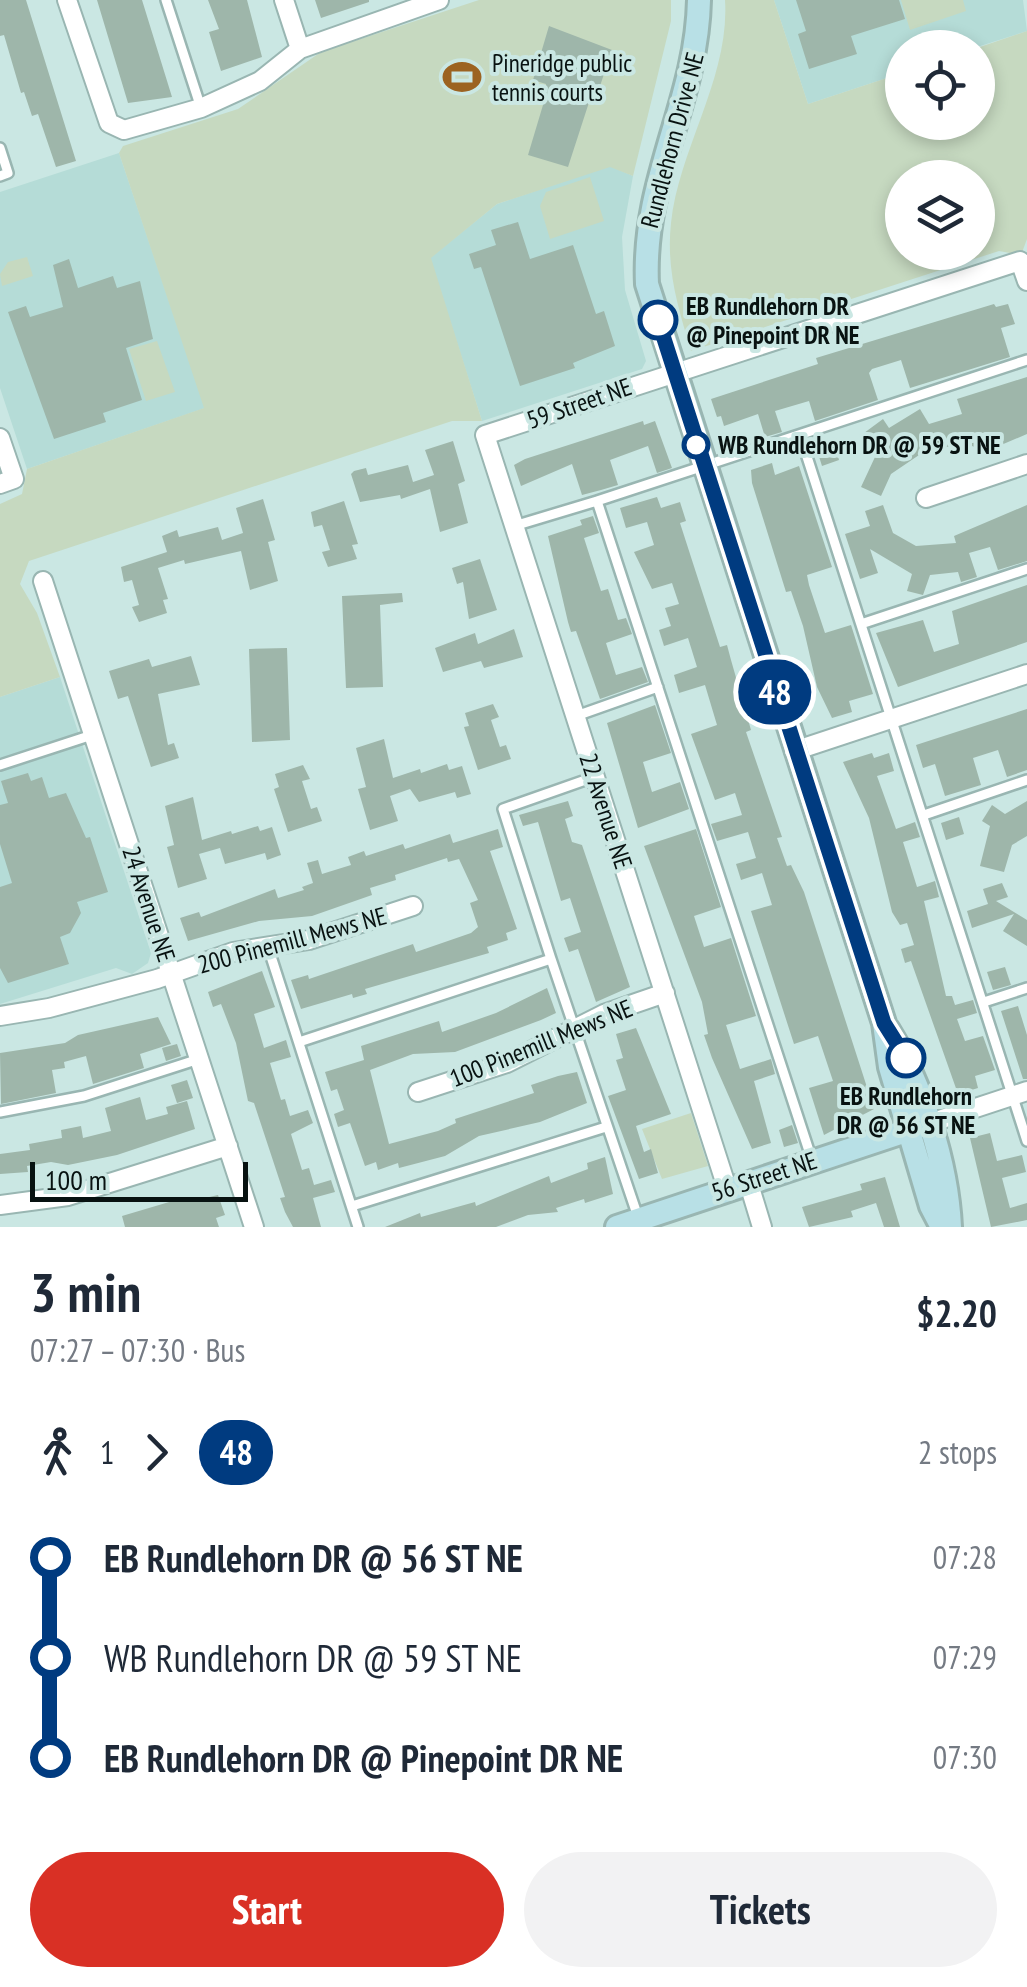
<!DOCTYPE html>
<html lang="en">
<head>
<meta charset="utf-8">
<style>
  :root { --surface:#fff; --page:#f2f2f3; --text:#1f2937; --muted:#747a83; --accent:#d93025 }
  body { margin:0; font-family:"PT Sans Narrow",sans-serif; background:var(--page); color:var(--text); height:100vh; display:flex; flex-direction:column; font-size:38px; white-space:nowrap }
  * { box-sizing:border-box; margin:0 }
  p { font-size:32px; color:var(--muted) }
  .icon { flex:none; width:55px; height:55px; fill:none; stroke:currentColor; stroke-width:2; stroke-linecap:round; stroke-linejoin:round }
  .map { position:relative; height:1227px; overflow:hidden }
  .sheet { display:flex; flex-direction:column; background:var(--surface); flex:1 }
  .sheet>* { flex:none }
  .badge { padding:0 20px; border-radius:32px; font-size:35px; line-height:65px }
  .controls { position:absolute; left:885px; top:30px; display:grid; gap:20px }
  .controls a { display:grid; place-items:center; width:110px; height:110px; border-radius:50%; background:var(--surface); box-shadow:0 5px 15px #0003; font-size:50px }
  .scale { position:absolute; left:30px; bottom:25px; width:218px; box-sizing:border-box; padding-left:10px; border:5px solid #081211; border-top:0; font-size:28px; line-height:35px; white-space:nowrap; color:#081211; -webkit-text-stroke:8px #cae7e3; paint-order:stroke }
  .map>.badge { position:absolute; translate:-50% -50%; box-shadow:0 0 0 5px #fff }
  .legs { display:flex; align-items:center; gap:15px; height:110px; padding:0 30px; font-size:32px }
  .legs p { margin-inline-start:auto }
  .overview { display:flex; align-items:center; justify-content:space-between; height:170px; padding:0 30px }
  h1 { font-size:55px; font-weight:600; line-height:75px }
  .button { display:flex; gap:20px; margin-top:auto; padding:20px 30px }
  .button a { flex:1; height:115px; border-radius:60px; background:var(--accent); color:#fff; font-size:40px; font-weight:600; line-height:115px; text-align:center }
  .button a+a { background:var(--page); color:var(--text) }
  ul { padding:0 30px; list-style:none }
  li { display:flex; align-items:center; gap:35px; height:100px; font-size:38px }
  li i { display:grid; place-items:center; width:15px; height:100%; margin:0 12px; background:currentColor }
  li i::after { content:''; width:25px; height:25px; margin:-12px; border:8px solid; border-radius:50%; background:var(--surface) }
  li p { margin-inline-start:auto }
  li:first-child i { background:linear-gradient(#0000 50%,currentColor 0) }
  li:last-child i { background:linear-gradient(currentColor 50%,#0000 0) }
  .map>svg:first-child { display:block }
</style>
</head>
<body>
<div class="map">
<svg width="1027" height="1227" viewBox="0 0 1027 1227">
  <rect width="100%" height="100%" fill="#cae7e3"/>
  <path fill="#b5dcd7" d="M774 0H1023L1027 31 977 47 902 48V73L808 104Z
    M119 153 205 408 27 469 0 388V192Z
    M610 166 633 176 622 237 625 290 646 361 642 369 482 421 430 258 497 204Z
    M60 677 151 953 148 963 132 974 116 968 0 1004V697Z"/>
  <path fill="#c6d9c0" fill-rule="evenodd" d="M479 0H671V21L633 176 610 167 497 204 431 258 482 421H452L29 561 20 584 37 613 60 677 0 697V504L22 494 27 469 204 408 119 153 123 146 238 109 321 52Z
    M725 0H774L808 104 902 73V122H978L977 48 1027 31V239L1021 255 999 251 691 351C678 307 666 270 671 223 679 148 730 77 725 0ZM902 178H978V252H902Z
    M901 0H963L966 11 910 30Z
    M590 177 604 221 550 239 540 206 546 192Z
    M27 257 33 276 2 286 0 274 8 262Z
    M157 341 175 392 146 401 129 349Z
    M691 1113 708 1166 662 1179 642 1129Z"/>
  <path fill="#9eb6aa" d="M0 0H26L76 161 56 167 38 114 32 116 24 92 21 93 4 35 0 36Z
    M97 0H142L172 97 128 103Z
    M208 0H247L262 57 221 71 209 32 219 29Z
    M315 0H369V2L321 18Z
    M796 0H899L905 19 851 36 857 54 809 69 798 34 806 31Z
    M549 26 612 50 598 92 593 90 568 167 528 155 546 95V84L533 80Z
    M518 222 530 259 573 245 596 314 604 311 615 346 573 363 575 368 520 386 481 267 474 269 469 254 496 245 491 230Z
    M69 259 78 288 113 276 117 288 140 281 153 339 126 348 142 400 103 413 106 422 54 439 8 312 26 306 30 317 63 307 53 265Z
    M994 304 996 307 1008 304 1015 324 1001 328 1010 357 910 388 901 360 872 369 869 373 878 400 815 421 809 401 775 411 782 432 765 437 758 414 724 426 721 416 717 417 711 399 818 364 816 358Z
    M1027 377V434L980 454 973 446 961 451 959 444 922 453 891 474 881 496 861 487 875 457 860 436 883 419 889 428 920 409 929 424 962 414 957 399Z
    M643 421 644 425 655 421 672 468 657 473 648 446 610 460 618 485 601 490 582 495 572 464 521 486 514 465 525 459Z
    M453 441 465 481 458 484 468 523 440 532 430 489 401 499 400 495 360 502 351 474 354 471 366 468 368 475 408 465 413 482 434 475 425 450Z
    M834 442 839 460 822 466 816 447Z
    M772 463 775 475 799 466 832 567 807 575 809 585 825 633 851 625 873 694 849 701 852 712 832 718 817 687 803 626 791 591 786 592 752 483 751 470Z
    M657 497 661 508 680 502 686 521 680 523 720 647 727 645 731 660 751 730 746 732 782 837 777 838 787 866 791 865 804 892 874 1109 824 1135 809 1088 833 1081 818 1036 794 1044 751 911 772 905 762 873 741 880 736 864 756 858 748 832 717 841 711 824 742 815 735 793 715 800 691 734 717 725 705 685 679 693 674 675 697 667 688 638 664 646 659 630 671 626 665 608 679 604 672 583 652 589 634 552 654 545 647 522 626 528 620 508Z
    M263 499 275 540 268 542 278 581 250 590 241 551 185 564 184 560 158 568 168 599 163 600 167 613 139 622 132 607 139 605 132 580 124 582 121 567 167 552 162 536 177 530 179 537 218 527 222 540 243 533 236 508Z
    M344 501 358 544 352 545 357 559 328 567 322 552 330 550 322 525 314 527 311 512Z
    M883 505 893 533 916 546 956 543 954 536 1027 505V561L998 570 990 547 969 553 977 577 961 582 958 572 930 575 923 595 907 591 912 574 870 549 878 573 860 579 845 534 870 526 865 511Z
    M593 516 599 533 584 538 601 591 608 589 618 620 626 618 632 634 606 643 616 675 642 667 648 682 600 699 576 631 571 632 568 622 548 536 582 525 580 520Z
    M480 559 497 610 469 619 463 582 457 584 452 568Z
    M1027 585V642L898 687 876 633 923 620 934 652 959 644 952 611Z
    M402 593 403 602 380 605 383 687 346 688 342 596Z
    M514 629 523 657 484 668 481 661 443 672 435 648 475 633 478 644Z
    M287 648 290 740 252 742 249 649Z
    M191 656 200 685 158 694 168 745 174 743 179 758 151 767 128 696 118 699 109 671 149 659 152 667Z
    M493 704 499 717 491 720 500 747 506 745 511 759 478 770 464 727 469 726 465 713Z
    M655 705 671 753 643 762 652 792 680 782 689 809 638 828 607 723Z
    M1027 709V770L1007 777 998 750 973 758 981 785 945 796 935 764 923 768 916 745Z
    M384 739 393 778 420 769 421 773 447 764 449 770 462 766 471 794 457 798 455 792 419 802 410 789 390 796 398 821 370 830 358 789 366 787 356 748Z
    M872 753 874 758 889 753 894 771 877 776 896 829 915 822 920 837 903 842 917 887 935 881 939 897 924 901 946 996H952L955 1005 973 1000 977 1013 957 1019 965 1041 983 1036 995 1070 975 1076 978 1088 958 1094 911 961 905 963 901 949 914 945 907 923 900 925 892 912 869 818 843 762Z
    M303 765 310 779 302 781 311 809 317 807 322 821 288 832 274 789 279 787 275 774Z
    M28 773 31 781 42 777 49 798 66 793 86 838 90 837 108 892 77 902 81 913 70 933 60 937 69 964 8 983 0 968V887L12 883 0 844V805L8 803 1 781Z
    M193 797 202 840 231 831 232 834 258 826 260 831 272 827 281 855 267 860 265 853 225 864 220 848 199 854 207 879 178 888 167 847 174 845 165 806Z
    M568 801 573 816 565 819 572 842 582 845 630 987 596 1002 578 949 569 952 564 938 581 932 570 898 561 901 538 822 523 826 519 815Z
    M1027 801V836L1012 845 1004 872 980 866 990 826 982 821 992 805 1005 814Z
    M959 817 964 834 946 840 941 823Z
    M498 829 503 847 490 851 517 929 506 933 508 940 487 947 489 953 365 989 367 994 353 998 352 994 301 1009 291 980 308 975 309 979 413 944 416 952 471 933 478 927 470 903 478 900 459 859 448 862 447 858 395 875 396 880 370 888 372 895 312 916 259 921 188 941 180 918 199 912 201 917 275 889 278 898 304 890 302 887 313 883 307 863 318 860 322 874 351 865 348 857 364 851 366 856 403 844 405 849 450 834 453 843Z
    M696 829 721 907 694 916 704 947 731 938 756 1016 726 1025 740 1069 771 1059 775 1074 754 1081 771 1143 752 1149 712 1058 704 1035 708 1034 702 1002 644 846Z
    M1002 883 1008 897 996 901 1027 920V946L1003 931 1014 914 972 928 967 911 988 904 983 889Z
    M1005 967 1011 985 993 990 987 972Z
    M262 971 275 1007 254 1014 264 1048 286 1040 291 1057 270 1063 281 1100 285 1099 290 1116 308 1110 313 1123 291 1134 302 1170 309 1168 314 1185 331 1180 335 1192 313 1198 321 1227H293L285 1212 280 1198 285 1197 254 1103 248 1101 236 1043 221 1004 213 1007 208 992Z
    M547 988 556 1013 541 1020 455 1052 413 1054 370 1070 389 1144 438 1131 456 1123 455 1119 534 1093 531 1085 558 1076 577 1072 587 1103 540 1122 479 1136 445 1156 399 1168 398 1163 378 1170 376 1162 365 1166 350 1123 338 1127 334 1114 344 1110 337 1089 331 1091 325 1072 364 1060 361 1046 439 1021 442 1032 496 1013Z
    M1018 1006 1027 1035V1079H1023L1001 1011Z
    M158 1017 171 1044 140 1054 144 1068 93 1084 86 1056 64 1062 65 1068 52 1070 56 1093 1 1104 0 1053 65 1043 78 1035Z
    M636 1028 671 1114 636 1126 644 1152 651 1149 658 1173 639 1179 608 1096 626 1090 616 1060 623 1058 616 1034Z
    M177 1044 181 1056 166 1061 162 1048Z
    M187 1080 193 1098 177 1103 171 1085Z
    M140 1097 146 1120 168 1114 166 1107 187 1101 195 1129 117 1155 68 1165 51 1162 27 1166 28 1172 0 1174V1154L30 1150 29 1144 62 1138 61 1130 81 1126 83 1138 111 1131 105 1108Z
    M792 1125 798 1143 784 1147 779 1130Z
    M990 1133 997 1161 1022 1155 1026 1172 1002 1178 1010 1208 1027 1203V1220L991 1227 970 1138Z
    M605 1157 613 1194 585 1203 584 1199 556 1208 558 1212 528 1215 496 1227H385L420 1213 421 1217 475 1202 476 1206 549 1176 551 1183 588 1169 587 1163Z
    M885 1177 900 1227H884L876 1203 851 1211 853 1217 809 1227 802 1207 862 1190 860 1184Z
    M218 1195 225 1215 216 1218 219 1227H125L122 1216 186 1197 188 1202Z"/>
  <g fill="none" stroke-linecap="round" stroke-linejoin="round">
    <g stroke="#99b6b2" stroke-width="14">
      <path id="lane" d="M166 0 201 108
        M0 148 8 173 0 176
        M800 435 1027 1141
        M514 526 597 501
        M861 624 1027 569
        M576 716 658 687
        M0 765 92 735
        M924 815 1027 780
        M267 944 358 1227
        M551 959 638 1217
        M984 1002 1027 988
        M299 1042 551 959 503 809 594 777
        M0 1112 84 1096 199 1059
        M812 1160 597 501 1027 360
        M352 1206 606 1127"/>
    </g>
    <g stroke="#99b6b2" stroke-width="22">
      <path id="street" d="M67 0 109 123 124 130 201 108 260 81 300 49 439 0
        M284 0 300 49
        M0 438 14 479 0 484
        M926 498 1027 464
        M43 581 254 1227
        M794 751 1027 674
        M0 1016 49 1008 157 979 233 952 309 940 413 906
        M418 1092 507 1063 604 1014 665 993
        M927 1124 1027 1091
        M748 1181 762 1227
        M727 1188 485 435 1020 261 1027 281
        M0 1205 68 1196 228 1146"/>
    </g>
    <g stroke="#99b6b2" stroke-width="28">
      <path id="secondary" d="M699 0C697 101 642 179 647 284L884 1023 890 1067 931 1206 942 1227
        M888 1030C922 1085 947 1163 950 1227
        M617 1227 927 1124"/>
    </g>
    <use href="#lane" stroke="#fff" stroke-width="9"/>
    <use href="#street" stroke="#fff" stroke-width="18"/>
    <use href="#secondary" stroke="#b8e0e6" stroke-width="22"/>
  </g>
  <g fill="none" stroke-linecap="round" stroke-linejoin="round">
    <g stroke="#fff" stroke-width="22">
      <path id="line-1" d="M658 320 884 1023 906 1058"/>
    </g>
    <use href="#line-1" stroke="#003b80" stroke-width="15"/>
  </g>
  <defs>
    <g id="stadium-bare" transform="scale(3)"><path d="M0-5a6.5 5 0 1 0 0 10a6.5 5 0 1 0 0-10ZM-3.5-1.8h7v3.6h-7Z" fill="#9c6321" stroke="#cae7e3" stroke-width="2.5" paint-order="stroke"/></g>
  </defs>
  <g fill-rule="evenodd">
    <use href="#stadium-bare" x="462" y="77"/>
  </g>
  <g fill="#fff" stroke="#003b80" stroke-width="5">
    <circle cx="658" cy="320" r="18"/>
    <circle cx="696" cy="445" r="12"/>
    <circle cx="906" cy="1058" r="18"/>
  </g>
  <g text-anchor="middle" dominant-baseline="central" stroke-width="8" stroke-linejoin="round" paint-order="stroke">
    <g font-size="25" fill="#081211" stroke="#cae7e3" text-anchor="start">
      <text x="492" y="63">Pineridge public<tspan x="492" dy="29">tennis courts</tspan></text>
    </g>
    <g font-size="25" fill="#081211" stroke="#cae7e3">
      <text transform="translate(672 140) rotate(-75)">Rundlehorn Drive NE</text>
      <text transform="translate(579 403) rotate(-19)">59 Street NE</text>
      <text transform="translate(606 811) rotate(72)">22 Avenue NE</text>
      <text transform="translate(149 904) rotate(72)">24 Avenue NE</text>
      <text transform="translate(292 940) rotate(-15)">200 Pinemill Mews NE</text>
      <text transform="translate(541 1043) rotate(-22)">100 Pinemill Mews NE</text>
      <text transform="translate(764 1176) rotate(-18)">56 Street NE</text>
    </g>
    <g font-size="25" font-weight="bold" fill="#081211" stroke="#cae7e3" text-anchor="start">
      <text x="686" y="306">EB Rundlehorn DR<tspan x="686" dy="29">@ Pinepoint DR NE</tspan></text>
      <text x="718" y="445">WB Rundlehorn DR @ 59 ST NE</text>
      <text x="906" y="1096" text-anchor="middle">EB Rundlehorn<tspan x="906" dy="29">DR @ 56 ST NE</tspan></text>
    </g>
  </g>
</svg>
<div class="controls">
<a><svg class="icon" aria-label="locate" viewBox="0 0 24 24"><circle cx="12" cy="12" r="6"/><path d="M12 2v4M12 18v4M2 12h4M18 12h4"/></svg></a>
<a><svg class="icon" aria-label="layers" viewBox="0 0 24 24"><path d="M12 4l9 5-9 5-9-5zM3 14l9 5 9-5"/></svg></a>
</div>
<div class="scale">100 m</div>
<b class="badge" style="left:775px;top:692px;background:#003b80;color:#fff">48</b>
</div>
<section class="sheet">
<div class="overview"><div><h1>3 min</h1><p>07:27 – 07:30 · Bus</p></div><b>$2.20</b></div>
<div class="legs"><svg class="icon" aria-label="walk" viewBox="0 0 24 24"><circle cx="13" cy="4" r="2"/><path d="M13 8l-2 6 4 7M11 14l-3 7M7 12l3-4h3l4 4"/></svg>1<svg class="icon" aria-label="forward" viewBox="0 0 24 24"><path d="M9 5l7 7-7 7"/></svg><b class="badge" style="background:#003b80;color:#fff">48</b><p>2 stops</p></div>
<ul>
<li><i style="color:#003b80"></i><b>EB Rundlehorn DR @ 56 ST NE</b><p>07:28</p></li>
<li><i style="color:#003b80"></i><span>WB Rundlehorn DR @ 59 ST NE</span><p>07:29</p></li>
<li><i style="color:#003b80"></i><b>EB Rundlehorn DR @ Pinepoint DR NE</b><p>07:30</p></li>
</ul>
<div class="button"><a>Start</a><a>Tickets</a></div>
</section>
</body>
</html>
